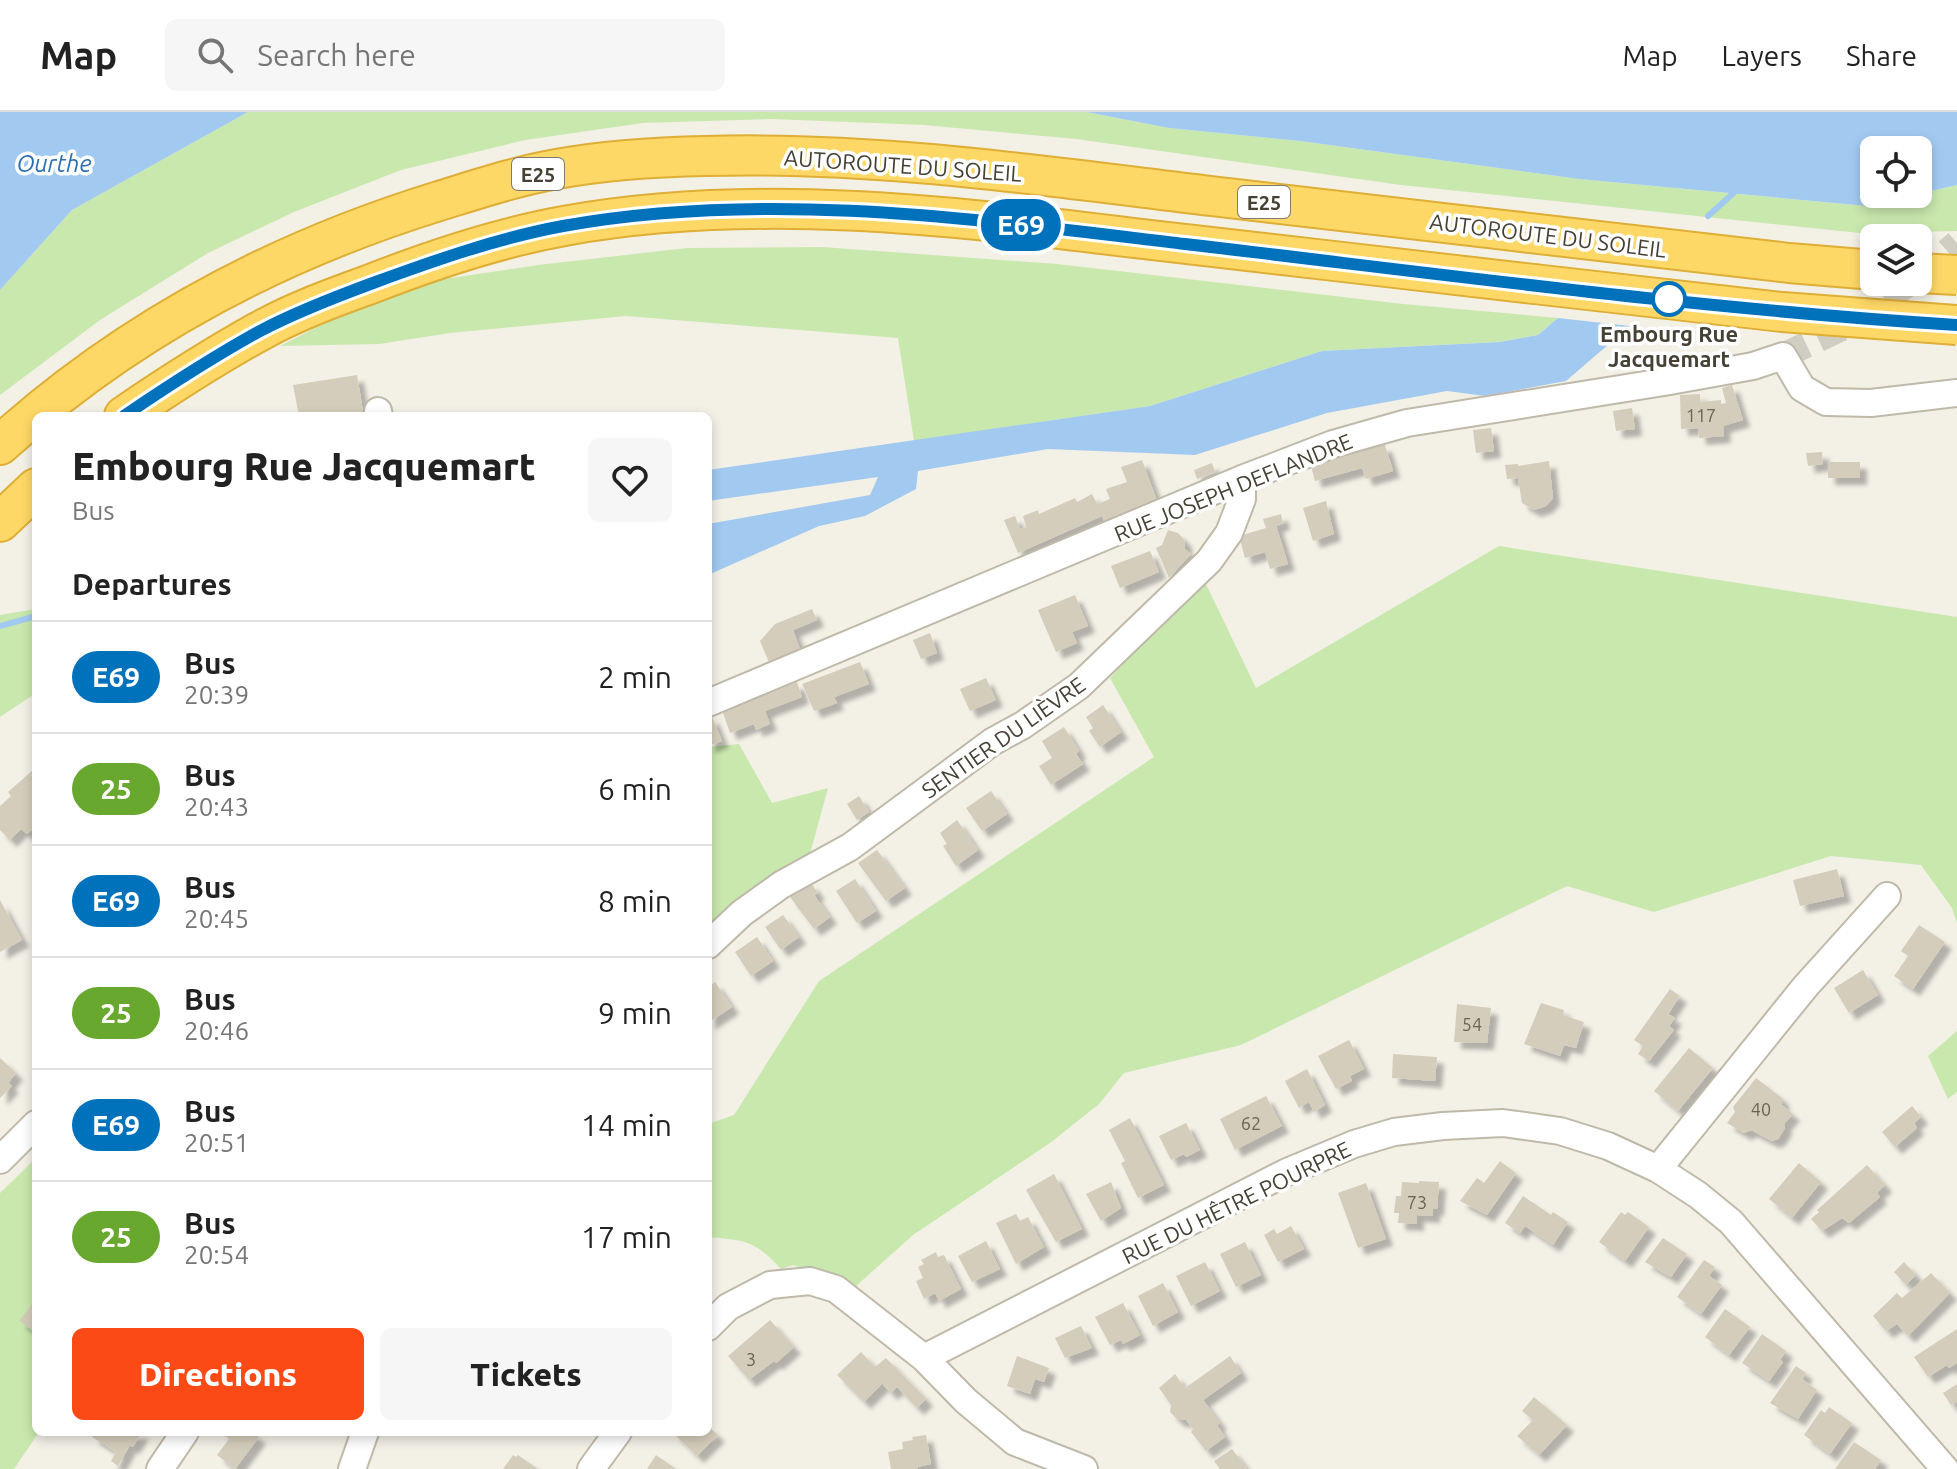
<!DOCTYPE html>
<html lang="en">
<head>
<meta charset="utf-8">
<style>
  :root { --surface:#fff; --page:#f6f6f6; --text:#222; --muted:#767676; --line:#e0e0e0; --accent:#fb4a15 }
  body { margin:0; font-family:Ubuntu,sans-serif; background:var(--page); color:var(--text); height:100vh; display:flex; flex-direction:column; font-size:30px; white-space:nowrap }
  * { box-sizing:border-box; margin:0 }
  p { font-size:26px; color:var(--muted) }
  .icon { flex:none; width:44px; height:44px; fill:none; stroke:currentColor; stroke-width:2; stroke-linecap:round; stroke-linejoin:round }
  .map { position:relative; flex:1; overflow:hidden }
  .drawer { position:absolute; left:32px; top:300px; width:680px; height:1024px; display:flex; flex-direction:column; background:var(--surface); border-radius:12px; box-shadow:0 4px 12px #0003 }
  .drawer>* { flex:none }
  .badge { padding:0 16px; border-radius:26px; font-size:28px; line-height:52px }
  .fabs { position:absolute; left:1860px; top:24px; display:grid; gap:16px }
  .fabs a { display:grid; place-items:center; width:72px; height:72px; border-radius:12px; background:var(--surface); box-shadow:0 4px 12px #0003; font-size:40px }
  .map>.badge { position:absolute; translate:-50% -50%; box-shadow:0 0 0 4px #fff }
  h2 { padding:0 40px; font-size:30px; line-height:72px }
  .round { display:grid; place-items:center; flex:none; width:84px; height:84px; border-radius:12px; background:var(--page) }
  .overview { display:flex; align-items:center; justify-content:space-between; height:136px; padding:0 40px }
  h1 { font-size:38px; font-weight:800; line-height:60px }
  .action { display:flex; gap:16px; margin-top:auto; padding:16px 40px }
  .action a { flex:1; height:92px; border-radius:12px; background:var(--accent); color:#fff; font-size:32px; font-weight:800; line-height:92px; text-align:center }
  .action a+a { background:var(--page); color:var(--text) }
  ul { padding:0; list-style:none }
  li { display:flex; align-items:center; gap:24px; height:112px; padding:0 40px; border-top:2px solid var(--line) }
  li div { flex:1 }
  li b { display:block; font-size:30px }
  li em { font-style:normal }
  li .badge { min-width:88px; font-weight:700; text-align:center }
  header { display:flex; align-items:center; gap:48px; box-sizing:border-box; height:112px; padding:0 40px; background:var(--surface); border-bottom:2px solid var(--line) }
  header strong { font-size:38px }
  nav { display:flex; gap:44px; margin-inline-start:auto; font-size:28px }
  .search { width:560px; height:72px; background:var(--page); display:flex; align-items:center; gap:20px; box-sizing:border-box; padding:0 28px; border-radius:12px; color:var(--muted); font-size:30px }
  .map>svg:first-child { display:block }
</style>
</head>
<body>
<header>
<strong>Map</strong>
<div class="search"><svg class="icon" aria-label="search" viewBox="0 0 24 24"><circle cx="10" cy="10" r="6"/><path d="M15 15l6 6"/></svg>Search here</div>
<nav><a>Map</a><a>Layers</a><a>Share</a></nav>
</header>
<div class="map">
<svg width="1957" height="1357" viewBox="0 0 1957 1357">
  <defs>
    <filter id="shadow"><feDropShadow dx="7" dy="7" stdDeviation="2" flood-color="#0004"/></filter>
  </defs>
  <rect width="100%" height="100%" fill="#f3f0e6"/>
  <path fill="#c9e8ae" d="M248 0H1086L1169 16 1300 29 1579 67 1867 94 1957 73V119L1860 121 1401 73 1076 27 924 13 772 7 643 11 525 28 401 58 294 100 208 141 100 208 0 283V178L72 98Z
    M822 135 1057 152 1403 192 1558 206 1538 223 1499 230 1322 239 1150 294 914 329 898 226 626 204 450 221 379 232 280 234 397 174 538 153 687 136Z
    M1499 434 1957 505V811L1952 796 1921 753 1831 744 1654 800 1567 774 1241 933 1124 961 1099 992 1050 1031 913 1123 855 1175 793 1153 781 1157C756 1129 745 1128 708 1125V1012L734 1003 819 869 1154 645 1110 566 1203 466 1256 576Z
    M36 497V581L0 605V503Z
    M739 632 772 691 828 676 805 760 708 833V635Z
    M1957 919V980L1948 987 1928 944Z
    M36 1046V1320H39L14 1357H0V1081Z"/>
  <path fill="#a2caf1" d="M0 0H248L72 98 0 178Z
    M1086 0H1957V73L1918 82V38H1874V82H1918L1867 94 1579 67 1300 29 1169 16Z
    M1558 206 1630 214 1566 269 1485 284 1447 279 1327 301 1195 343 1048 337 918 359 916 377 865 404 819 414 708 463V412L870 383 878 365 708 389V358L1150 294 1322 239 1499 230 1538 223Z"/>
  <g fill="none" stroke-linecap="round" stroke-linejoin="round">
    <path stroke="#a2caf1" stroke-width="6" d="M1708 104 1738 77
      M0 514 36 504"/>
  </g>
  <path fill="#d5cdbb" filter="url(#shadow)" d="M357 263 363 299 333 304H299L293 273Z
    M1732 273 1743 308 1723 314 1724 324 1699 326 1698 316 1681 317 1680 283 1700 282V290L1721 288V292L1726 291 1722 276Z
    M1632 296 1635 317 1616 319 1613 299Z
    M1491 316 1494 339 1476 341 1473 318Z
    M1385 333 1393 359 1366 367 1362 356 1315 369 1310 350 1365 335Z
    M1822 340 1823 352 1808 354 1806 341Z
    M1142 348 1157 389 1104 409 1102 404 1018 441 1004 408 1015 404 1020 417 1026 415 1023 404 1038 398 1039 402 1075 386 1077 390 1092 382 1097 392 1110 387 1106 377 1127 370 1121 355Z
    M1549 349 1553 386 1546 394 1534 398 1522 391 1518 366 1507 367 1505 353 1518 352V354Z
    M1828 350H1860V366H1828Z
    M1212 351 1215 360 1197 367 1194 358Z
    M1326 389 1334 422 1313 429 1303 396Z
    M1281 402 1283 411 1276 413 1288 452 1270 457 1265 440 1245 446 1239 424 1266 416 1263 407Z
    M1168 418 1178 421 1185 429V437L1191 442 1169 466 1156 436 1162 433Z
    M1150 439 1159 460 1120 476 1111 454Z
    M1075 483 1088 514 1072 520 1077 531 1056 540 1038 498Z
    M812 497 817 508 793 518 802 543 771 555 760 529 775 512Z
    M930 521 937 541 921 547 913 528Z
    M860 550 869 572 834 585 837 591 814 599 802 572Z
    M986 566 996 588 970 599 960 577Z
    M797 570 802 585 765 599 770 612 756 618 754 612 730 621 722 598Z
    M1103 593 1121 620 1100 635 1089 619 1093 616 1086 605Z
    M712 605 722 629 708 634V606Z
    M1064 615 1079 639 1076 642 1083 652 1051 673 1039 654 1052 646 1042 629Z
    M36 652V714L27 722 21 717 10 728 0 718V694L11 684 8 680 34 657 32 655Z
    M991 679 1007 702 982 719 966 696Z
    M859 684 869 700 857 708 847 692Z
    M957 708 978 738 956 754 943 734 947 732 940 721Z
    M877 738 905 776 886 789 858 751Z
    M1837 757 1844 784 1800 794 1793 768Z
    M855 767 876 799 857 811 836 779Z
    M811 771 818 781 814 783 830 805 814 817 790 785Z
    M0 788 22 828 0 840Z
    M783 803 799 825 781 838 765 815Z
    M1919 813 1945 830 1913 877 1894 864 1908 844 1901 839Z
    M757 825 773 849 751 864 735 840Z
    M1863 858 1878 883 1849 901 1834 876Z
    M715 870 732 895 708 911V875Z
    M1670 877 1680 884 1668 902 1675 906 1669 914 1674 918 1649 949 1638 942 1643 934 1634 928Z
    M1541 891 1564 898 1563 903 1584 910 1576 936 1564 933 1560 944 1524 932Z
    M1457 892 1491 896 1487 931 1454 930Z
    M1349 928 1364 957 1350 964 1352 969 1336 977 1318 944Z
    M1689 936 1713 956 1678 999 1654 979Z
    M1393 942 1437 945 1435 969 1392 966Z
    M0 946 16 961 8 971 12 974 0 986Z
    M1307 957 1325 993 1314 1000 1309 990 1299 996 1285 969Z
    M1756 966 1782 986V993L1793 1002 1784 1012 1785 1016 1778 1027 1772 1029 1751 1018 1744 1021 1727 1011 1735 1000 1733 995Z
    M1266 984 1282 1014 1235 1038 1220 1007Z
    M1912 994 1921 1005 1914 1011 1917 1016 1895 1035 1882 1020Z
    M1130 1006 1164 1073 1138 1086 1121 1051 1125 1049 1109 1018Z
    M1186 1011 1200 1038 1186 1045 1184 1042 1171 1048 1159 1024Z
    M1500 1049 1516 1061 1487 1103 1460 1089 1477 1066 1484 1071Z
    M1799 1051 1821 1070 1792 1106 1769 1087Z
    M1867 1053 1885 1073 1877 1081 1880 1085 1849 1111 1842 1106 1822 1119 1811 1107 1819 1100 1817 1098Z
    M1054 1062 1082 1117 1056 1130 1026 1078Z
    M1419 1069 1439 1070 1437 1097H1433V1104L1417 1103V1112L1398 1111 1399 1101H1394L1396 1084H1401L1402 1070 1419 1071Z
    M1111 1070 1121 1096 1101 1109 1086 1082Z
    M1366 1071 1386 1127 1358 1136 1338 1081Z
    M1523 1084 1551 1103 1553 1100 1568 1110 1553 1133 1525 1114 1520 1121 1505 1111Z
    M1621 1100 1625 1103 1628 1100 1649 1115 1625 1149 1599 1130Z
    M1016 1102 1020 1109 1028 1105 1044 1135 1016 1152 996 1111Z
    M1291 1114 1304 1137 1278 1150 1264 1123 1274 1117 1277 1122Z
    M1663 1126 1687 1142 1671 1165 1645 1150Z
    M986 1129 1000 1157 972 1170 958 1144Z
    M1245 1130 1261 1163 1236 1175 1220 1142Z
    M936 1140 938 1145 944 1143 961 1177 939 1189 935 1181 924 1187 916 1169 923 1166 918 1155 924 1152 921 1148Z
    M1704 1148 1715 1155 1709 1164 1722 1173 1701 1202 1677 1185Z
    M1205 1150 1220 1179 1191 1194 1176 1164Z
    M1904 1150 1916 1163 1906 1173 1894 1160Z
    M1931 1161 1950 1181 1908 1224 1897 1212 1886 1219 1873 1204 1897 1181 1902 1186Z
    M1163 1171 1178 1200 1153 1214 1138 1184Z
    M36 1187V1221L19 1209Z
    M1123 1191 1140 1223 1123 1232 1121 1228 1110 1233 1095 1205Z
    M1725 1197 1750 1215 1729 1243 1705 1225Z
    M770 1208 794 1235 776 1251 774 1249 749 1268 728 1244Z
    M1081 1214 1092 1236 1065 1246 1055 1226Z
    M1957 1217V1251L1949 1256 1947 1253 1928 1265 1914 1245Z
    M1762 1222 1786 1239 1780 1248 1783 1250 1769 1269 1742 1251Z
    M861 1240 875 1255 886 1246 926 1287 917 1296 897 1275 891 1281 883 1273 887 1267 864 1290 837 1263Z
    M1017 1244 1049 1256 1044 1270 1035 1267 1030 1282 1007 1274Z
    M1230 1244 1241 1261 1203 1288 1220 1311 1217 1313 1225 1325 1206 1339 1191 1320 1193 1317 1186 1308H1178L1170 1300 1171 1293 1159 1276 1175 1262 1185 1276Z
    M1796 1254 1806 1261 1802 1267 1817 1278 1798 1307 1770 1291Z
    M1957 1272V1290L1951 1293 1943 1281Z
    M1534 1285 1567 1313 1539 1343 1517 1324 1533 1308 1522 1299Z
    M1829 1295 1852 1311 1830 1342 1804 1323 1821 1298 1825 1301Z
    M708 1314 718 1323 697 1344 672 1320H708Z
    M95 1320H142L133 1335 130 1333 118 1354 111 1349 116 1340 92 1325Z
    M220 1320H252L259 1325 235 1357 217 1343 229 1327Z
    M926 1323 931 1352 917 1355 918 1357H891L888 1340 903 1337 902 1330 913 1328 912 1325Z
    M1854 1330 1881 1348 1875 1357H1835Z
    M1232 1337 1247 1357H1220L1214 1349Z
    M513 1343 516 1345 518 1343 538 1357H503Z
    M656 1343 676 1357H647Z"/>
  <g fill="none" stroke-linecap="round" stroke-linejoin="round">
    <path stroke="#d0cdc3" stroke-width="26" stroke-dasharray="26 13" stroke-linecap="butt" d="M1918 165 1957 131
      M1783 244 1850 212 1911 170"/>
    <g stroke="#bfb9a9" stroke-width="30">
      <path id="minor" d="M378 299 379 304
        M708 591 1242 367 1333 332 1407 311 1670 269 1753 254 1783 244 1802 276 1826 290 1871 291 1957 281
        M708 833 742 801 781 773 850 735 992 630 1023 613 1079 574 1209 449 1229 421 1242 387V367
        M0 1048 36 1012
        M1658 1057 1805 875 1887 784
        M708 1215 728 1195 770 1173 810 1169 836 1177 924 1246 966 1289 1015 1330 1084 1357
        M924 1246 1287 1060 1354 1032 1394 1020 1443 1014 1503 1011 1560 1019 1608 1034 1658 1057 1698 1083 1731 1110 1945 1357
        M160 1357 185 1320
        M352 1357 365 1320
        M591 1357 618 1320"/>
    </g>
    <g stroke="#deae35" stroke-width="42">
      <path id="highway" d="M124 304C168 274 213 245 260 219 294 200 332 186 368 173 432 148 497 126 564 114 752 80 947 103 1134 126 1267 141 1401 157 1534 172
        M0 333C126 219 277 139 439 89 478 77 517 64 557 57 606 48 657 45 706 44 875 39 1044 64 1211 84 1404 107 1596 128 1789 151L1874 158
        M0 410 36 376"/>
    </g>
    <use href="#minor" stroke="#fff" stroke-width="26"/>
    <use href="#highway" stroke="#fed866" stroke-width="38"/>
    <g stroke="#deae35" stroke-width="42" stroke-linecap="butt">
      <path id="highway-bridge" d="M1918 161 1957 163
        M1534 172 1782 200 1957 213"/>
    </g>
    <use href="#highway-bridge" stroke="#fed866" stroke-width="38"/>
  </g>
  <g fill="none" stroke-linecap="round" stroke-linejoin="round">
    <g stroke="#fff" stroke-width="18">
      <path id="line" d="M124 304C168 274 213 245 260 219 296 200 335 185 373 171 436 148 498 126 563 114 767 77 982 108 1185 132 1442 162 1699 197 1957 213"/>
    </g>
    <use href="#line" stroke="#0072bc" stroke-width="12"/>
  </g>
  <circle fill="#fff" stroke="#0072bc" stroke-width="4" cx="1669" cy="187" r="16"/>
  <g text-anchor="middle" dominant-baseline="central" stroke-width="7" stroke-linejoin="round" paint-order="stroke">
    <g font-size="18" fill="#6a6456">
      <text x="1701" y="303">117</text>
      <text x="1472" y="912">54</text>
      <text x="1761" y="997">40</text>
      <text x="1251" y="1011">62</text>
      <text x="1417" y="1090">73</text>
      <text x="751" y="1247">3</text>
    </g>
    <g fill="#fff" stroke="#7e7a72" stroke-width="2">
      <rect x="512" y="46" width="52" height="32" rx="6"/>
      <rect x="1238" y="74" width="52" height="32" rx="6"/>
    </g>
    <g font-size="20" font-weight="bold" fill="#464135">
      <text x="538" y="62">E25</text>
      <text x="1264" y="90">E25</text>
    </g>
    <g font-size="22" fill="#464135" stroke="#fff">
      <text transform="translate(903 53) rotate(4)">AUTOROUTE DU SOLEIL</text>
      <text transform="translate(1548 123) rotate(7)">AUTOROUTE DU SOLEIL</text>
      <text transform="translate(1233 375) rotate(-22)">RUE JOSEPH DEFLANDRE</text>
      <text transform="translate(1003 625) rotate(-35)">SENTIER DU LIÈVRE</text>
      <text transform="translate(1236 1090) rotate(-26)">RUE DU HÊTRE POURPRE</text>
    </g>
    <g font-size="22" font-weight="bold" fill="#464135" stroke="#fff">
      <text x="1669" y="221">Embourg Rue<tspan x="1669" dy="25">Jacquemart</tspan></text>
    </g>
    <g font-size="24" font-style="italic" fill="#2e70b3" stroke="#fff">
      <text x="54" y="51">Ourthe</text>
    </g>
  </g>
</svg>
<div class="fabs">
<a><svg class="icon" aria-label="locate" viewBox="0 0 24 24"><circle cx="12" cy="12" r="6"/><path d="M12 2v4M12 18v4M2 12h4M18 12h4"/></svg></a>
<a><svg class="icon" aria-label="layers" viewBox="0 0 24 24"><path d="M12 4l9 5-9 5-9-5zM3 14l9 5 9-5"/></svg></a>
</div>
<b class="badge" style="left:1021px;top:113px;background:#0072bc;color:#fff">E69</b>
<section class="drawer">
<div class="overview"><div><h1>Embourg Rue Jacquemart</h1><p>Bus</p></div><a class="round"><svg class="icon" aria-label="heart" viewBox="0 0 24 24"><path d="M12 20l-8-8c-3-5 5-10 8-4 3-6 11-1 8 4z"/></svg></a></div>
<h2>Departures</h2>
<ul>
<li><span class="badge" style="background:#0072bc;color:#fff">E69</span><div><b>Bus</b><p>20:39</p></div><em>2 min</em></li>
<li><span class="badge" style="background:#69a82f;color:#fff">25</span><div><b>Bus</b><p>20:43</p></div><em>6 min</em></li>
<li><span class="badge" style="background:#0072bc;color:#fff">E69</span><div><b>Bus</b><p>20:45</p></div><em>8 min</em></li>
<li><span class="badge" style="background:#69a82f;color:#fff">25</span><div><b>Bus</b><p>20:46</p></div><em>9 min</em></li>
<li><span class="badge" style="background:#0072bc;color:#fff">E69</span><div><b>Bus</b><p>20:51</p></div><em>14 min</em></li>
<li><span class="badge" style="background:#69a82f;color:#fff">25</span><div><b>Bus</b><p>20:54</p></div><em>17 min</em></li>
</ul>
<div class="action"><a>Directions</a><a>Tickets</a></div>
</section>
</div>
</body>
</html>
